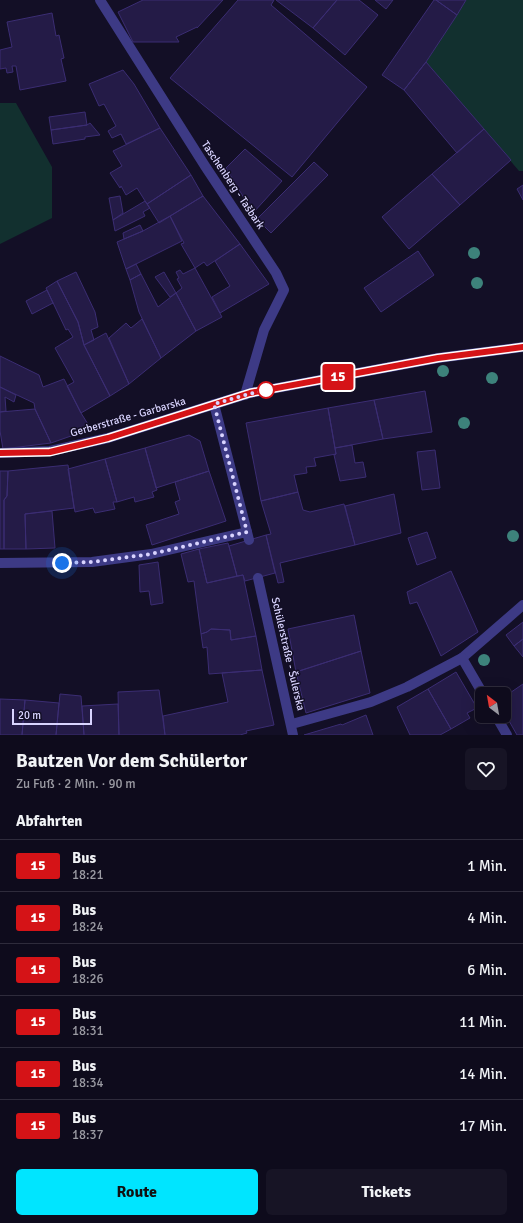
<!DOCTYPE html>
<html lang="de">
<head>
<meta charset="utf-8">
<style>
  :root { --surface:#0e0b1c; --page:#171425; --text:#f1f3f6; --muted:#9b9ba3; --line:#2e2b3b; --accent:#00e5ff }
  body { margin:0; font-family:Signika,sans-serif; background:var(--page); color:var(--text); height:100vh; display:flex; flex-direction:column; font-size:15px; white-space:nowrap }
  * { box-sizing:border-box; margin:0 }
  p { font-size:13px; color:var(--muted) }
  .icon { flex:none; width:22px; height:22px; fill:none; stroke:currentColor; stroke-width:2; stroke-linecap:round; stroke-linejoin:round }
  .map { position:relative; height:735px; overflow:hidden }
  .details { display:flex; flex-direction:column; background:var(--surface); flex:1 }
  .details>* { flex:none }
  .badge { padding:0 8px; border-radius:3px; font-size:14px; line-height:26px }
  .needle { width:26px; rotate:329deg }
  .buttons { position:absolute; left:475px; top:687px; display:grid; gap:8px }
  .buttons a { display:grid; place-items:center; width:36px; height:36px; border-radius:6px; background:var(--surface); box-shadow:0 4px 16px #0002,0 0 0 1px var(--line); font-size:20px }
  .scale { position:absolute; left:12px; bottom:10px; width:80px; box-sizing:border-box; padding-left:4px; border:2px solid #d9d4ff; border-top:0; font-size:11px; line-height:14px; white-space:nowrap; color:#d9d4ff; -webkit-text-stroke:3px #130f26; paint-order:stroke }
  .you { position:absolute; width:20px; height:20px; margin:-10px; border:3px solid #fff; border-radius:50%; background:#1a73e8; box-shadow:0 0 0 6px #1a73e833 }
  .map>.badge { position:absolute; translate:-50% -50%; box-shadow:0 0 0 2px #fff }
  h2 { padding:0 16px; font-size:15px; line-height:36px }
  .round { display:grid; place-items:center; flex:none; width:42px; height:42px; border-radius:6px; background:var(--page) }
  .head { display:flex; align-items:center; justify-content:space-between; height:68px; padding:0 16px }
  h1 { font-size:19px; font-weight:700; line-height:30px }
  .cta { display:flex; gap:8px; margin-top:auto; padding:8px 16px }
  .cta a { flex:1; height:46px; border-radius:6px; background:var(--accent); color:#111; font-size:16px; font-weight:700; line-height:46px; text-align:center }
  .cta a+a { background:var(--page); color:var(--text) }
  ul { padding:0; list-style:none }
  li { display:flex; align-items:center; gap:12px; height:52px; padding:0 16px; border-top:1px solid var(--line) }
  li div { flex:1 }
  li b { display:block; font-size:15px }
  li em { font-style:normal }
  li .badge { min-width:44px; font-weight:700; text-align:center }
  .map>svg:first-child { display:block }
</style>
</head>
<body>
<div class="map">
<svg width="523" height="735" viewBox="0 0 523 735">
  <rect width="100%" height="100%" fill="#130f26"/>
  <path fill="#12302f" d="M466 0H523V171H519L426 62Z
    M0 103H16L52 167V218L0 244Z"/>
  <path fill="#241b47" stroke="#3b2d73" d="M143 0H223L197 28V27L176 37 179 42H133L118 12Z
    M238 0H274L271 5 367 87 292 177 170 78Z
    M276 0H337L313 28Z
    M337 0H359L378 15 345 55 313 28Z
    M375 0H393L386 9Z
    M434 0H436L457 15 426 62 404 90 382 75Z
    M436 0H466L457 15Z
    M52 13 56 36 59 35 64 58 61 59 66 81 20 90 16 66H12L13 72 7 73 6 68 0 69V50L12 47 7 22Z
    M426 62 484 129 457 153 404 90Z
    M123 70 134 84 160 128 126 144 121 134 112 138 108 131 116 126 104 104 99 106 89 84Z
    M85 112 87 125 51 130 49 117Z
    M90 123 100 135 85 137V139L53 144 51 130 87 125Z
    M160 128 191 175 147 204 137 188 126 195 121 186 120 188 110 173 122 166 113 151Z
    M484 129 511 160 460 205 432 174Z
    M245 149 282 181 253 213 226 168Z
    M314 162 328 175 271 233 257 219Z
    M432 174 460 205 409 249 382 217Z
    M191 175 203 196 159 223 147 204Z
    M523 185V200L517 189Z
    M120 196 123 213 113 220 109 198Z
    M203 196 240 244 207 266 204 262 195 268 181 244 184 243 170 216Z
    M145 201 150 208 143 212 145 216 115 231 113 220Z
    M170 216 182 241 126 269 117 242 143 231Z
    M140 225 143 231 124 239 123 233Z
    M240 244 269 284 220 313 212 297 230 286 215 261Z
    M418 251 434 275 381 312 364 288Z
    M136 264 141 274 130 280 126 269Z
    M195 268 222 317 196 331 176 293 182 288 177 279 179 278 176 272 180 270 183 274Z
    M76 272 95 312 98 327 91 330 94 340 84 345 78 322 57 281Z
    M164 272 176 293 170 297 155 277Z
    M141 274 158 307 176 293 196 331 161 358 139 312 130 280Z
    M57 281 78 322 84 345 110 396 81 413 67 386 74 382 55 348 73 337 68 329 66 330 46 288Z
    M47 290 53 303 32 314 26 301Z
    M142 319 161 358 129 384 109 338 126 323 131 328Z
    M106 333 129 384 110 396 84 345Z
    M0 356 39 375 43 387 64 379 81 413 91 429 51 443 35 409 34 403 0 387Z
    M0 387 16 395 14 402 5 397 6 411 0 412Z
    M425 391 432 432 383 439 374 400Z
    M374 400 383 439 335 448 328 408Z
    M328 408 336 454 314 458 316 466 306 467 307 473 294 475 298 492 261 501 246 423Z
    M35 409 51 443 3 449 0 431V412Z
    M189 435 200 441 209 471 156 488 145 448Z
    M352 445 355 463 363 462 366 477 340 481 334 455 336 454 335 448Z
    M145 448 157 490 152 492 154 497 135 502 134 497 117 502 105 459Z
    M435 450 440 488 422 490 417 452Z
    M105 459 117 502H113L115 509 95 513 93 508 75 512 68 469Z
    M68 465 74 508 25 514 26 549H4V500L7 496 8 471Z
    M0 471H8L7 496 4 500V549H0Z
    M209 471 226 521 152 545 146 525 179 514 175 502 180 500 175 482Z
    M298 492 303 510 310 512 344 504 355 545 280 563 284 582 278 583 266 535 271 534 261 501Z
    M394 494 401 533 355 545 345 506Z
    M52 511 55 548 26 549 25 514Z
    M427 532 436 558 417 565 408 538Z
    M266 535 275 573 245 581 243 575 237 576 229 546Z
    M228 543 237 576 207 583 199 549Z
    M199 549 207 583 243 575 256 636 231 640 230 630 211 629 207 632 201 634 194 581 188 582 181 554Z
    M158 562 163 603 151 605 149 591 140 592 139 565Z
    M451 571 478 632 441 656 417 602 410 604 407 592Z
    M354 615 361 651 296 672 288 629Z
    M523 622V639L514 646 506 635Z
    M211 629 230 630 231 640 256 636 262 670 209 674 207 647 203 648 201 634 207 632Z
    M523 639V657L514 646Z
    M361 651 370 693 306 713 296 672Z
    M262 670 274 725 246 731 247 733 240 735H165L163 716 228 702 222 673Z
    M456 672 477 708 467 713 470 718 451 729 428 689Z
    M523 684V735H517L504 712V697Z
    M428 689 451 729 440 735H410L397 707Z
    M159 690 165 735H119L118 692Z
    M60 694 81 696 84 735H56Z
    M0 699 25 700 22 735H0Z
    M25 700 59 703 56 735H22Z
    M118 704 119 735H84L82 706Z
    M366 715 373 735H304L341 724 342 725Z"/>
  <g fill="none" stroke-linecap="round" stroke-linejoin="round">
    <path stroke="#3d3a85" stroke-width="10" d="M0 563 92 562 151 554 247 532 249 540
      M462 658 523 605"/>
    <path stroke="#3d3a85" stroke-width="10" d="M100 0 205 166 276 273 284 290 264 330 245 395
      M214 404 247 532
      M0 453 50 451 108 438 250 393 438 358 523 347
      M258 578 293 735
      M496 716 507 735
      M292 724 371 702 407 687 462 658 483 694"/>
  </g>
  <g fill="#3d827b">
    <circle cx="474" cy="253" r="6"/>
    <circle cx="477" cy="283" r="6"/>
    <circle cx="443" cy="371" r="6"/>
    <circle cx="492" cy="378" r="6"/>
    <circle cx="464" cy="423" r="6"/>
    <circle cx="513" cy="536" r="6"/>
    <circle cx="484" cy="660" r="6"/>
  </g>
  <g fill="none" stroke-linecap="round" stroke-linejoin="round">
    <g stroke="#fff" stroke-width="9">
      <path id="line" d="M0 453 50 452 108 438 250 393 438 358 523 347"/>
    </g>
    <use href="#line" stroke="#d51317" stroke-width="6"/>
    <path stroke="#d9d4ff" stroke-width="4" stroke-dasharray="0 7.2" d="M62 563 92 562 151 554 247 532 214 404 245 395 266 390"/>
  </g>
  <circle fill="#fff" stroke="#d51317" stroke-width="2" cx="266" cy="390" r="8"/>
  <g text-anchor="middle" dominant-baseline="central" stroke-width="3" stroke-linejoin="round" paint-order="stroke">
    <g font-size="11" fill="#d9d4ff" stroke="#130f26">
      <text transform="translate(233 185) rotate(56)">Taschenberg - Tašbark</text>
      <text transform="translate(128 417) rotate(-16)">Gerberstraße - Garbarska</text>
      <text transform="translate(288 654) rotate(77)">Schülerstraße - Šulerska</text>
    </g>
  </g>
</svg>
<div class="buttons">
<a><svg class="needle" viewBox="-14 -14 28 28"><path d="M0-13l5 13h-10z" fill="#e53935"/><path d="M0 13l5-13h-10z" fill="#9b9ba3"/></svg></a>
</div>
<div class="scale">20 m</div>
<div class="you" style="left:62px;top:563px"></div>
<b class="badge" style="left:338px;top:377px;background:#d51317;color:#fff">15</b>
</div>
<section class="details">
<div class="head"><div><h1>Bautzen Vor dem Schülertor</h1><p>Zu Fuß · 2 Min. · 90 m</p></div><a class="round"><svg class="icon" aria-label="heart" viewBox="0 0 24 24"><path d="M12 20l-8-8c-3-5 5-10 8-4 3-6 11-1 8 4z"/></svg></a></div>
<h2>Abfahrten</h2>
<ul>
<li><span class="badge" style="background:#d51317;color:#fff">15</span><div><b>Bus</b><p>18:21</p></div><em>1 Min.</em></li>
<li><span class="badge" style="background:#d51317;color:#fff">15</span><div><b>Bus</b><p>18:24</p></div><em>4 Min.</em></li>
<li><span class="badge" style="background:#d51317;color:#fff">15</span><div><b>Bus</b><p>18:26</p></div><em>6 Min.</em></li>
<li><span class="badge" style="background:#d51317;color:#fff">15</span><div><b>Bus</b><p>18:31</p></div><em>11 Min.</em></li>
<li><span class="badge" style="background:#d51317;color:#fff">15</span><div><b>Bus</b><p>18:34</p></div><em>14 Min.</em></li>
<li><span class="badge" style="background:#d51317;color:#fff">15</span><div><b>Bus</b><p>18:37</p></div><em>17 Min.</em></li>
</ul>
<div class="cta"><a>Route</a><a>Tickets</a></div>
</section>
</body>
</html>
